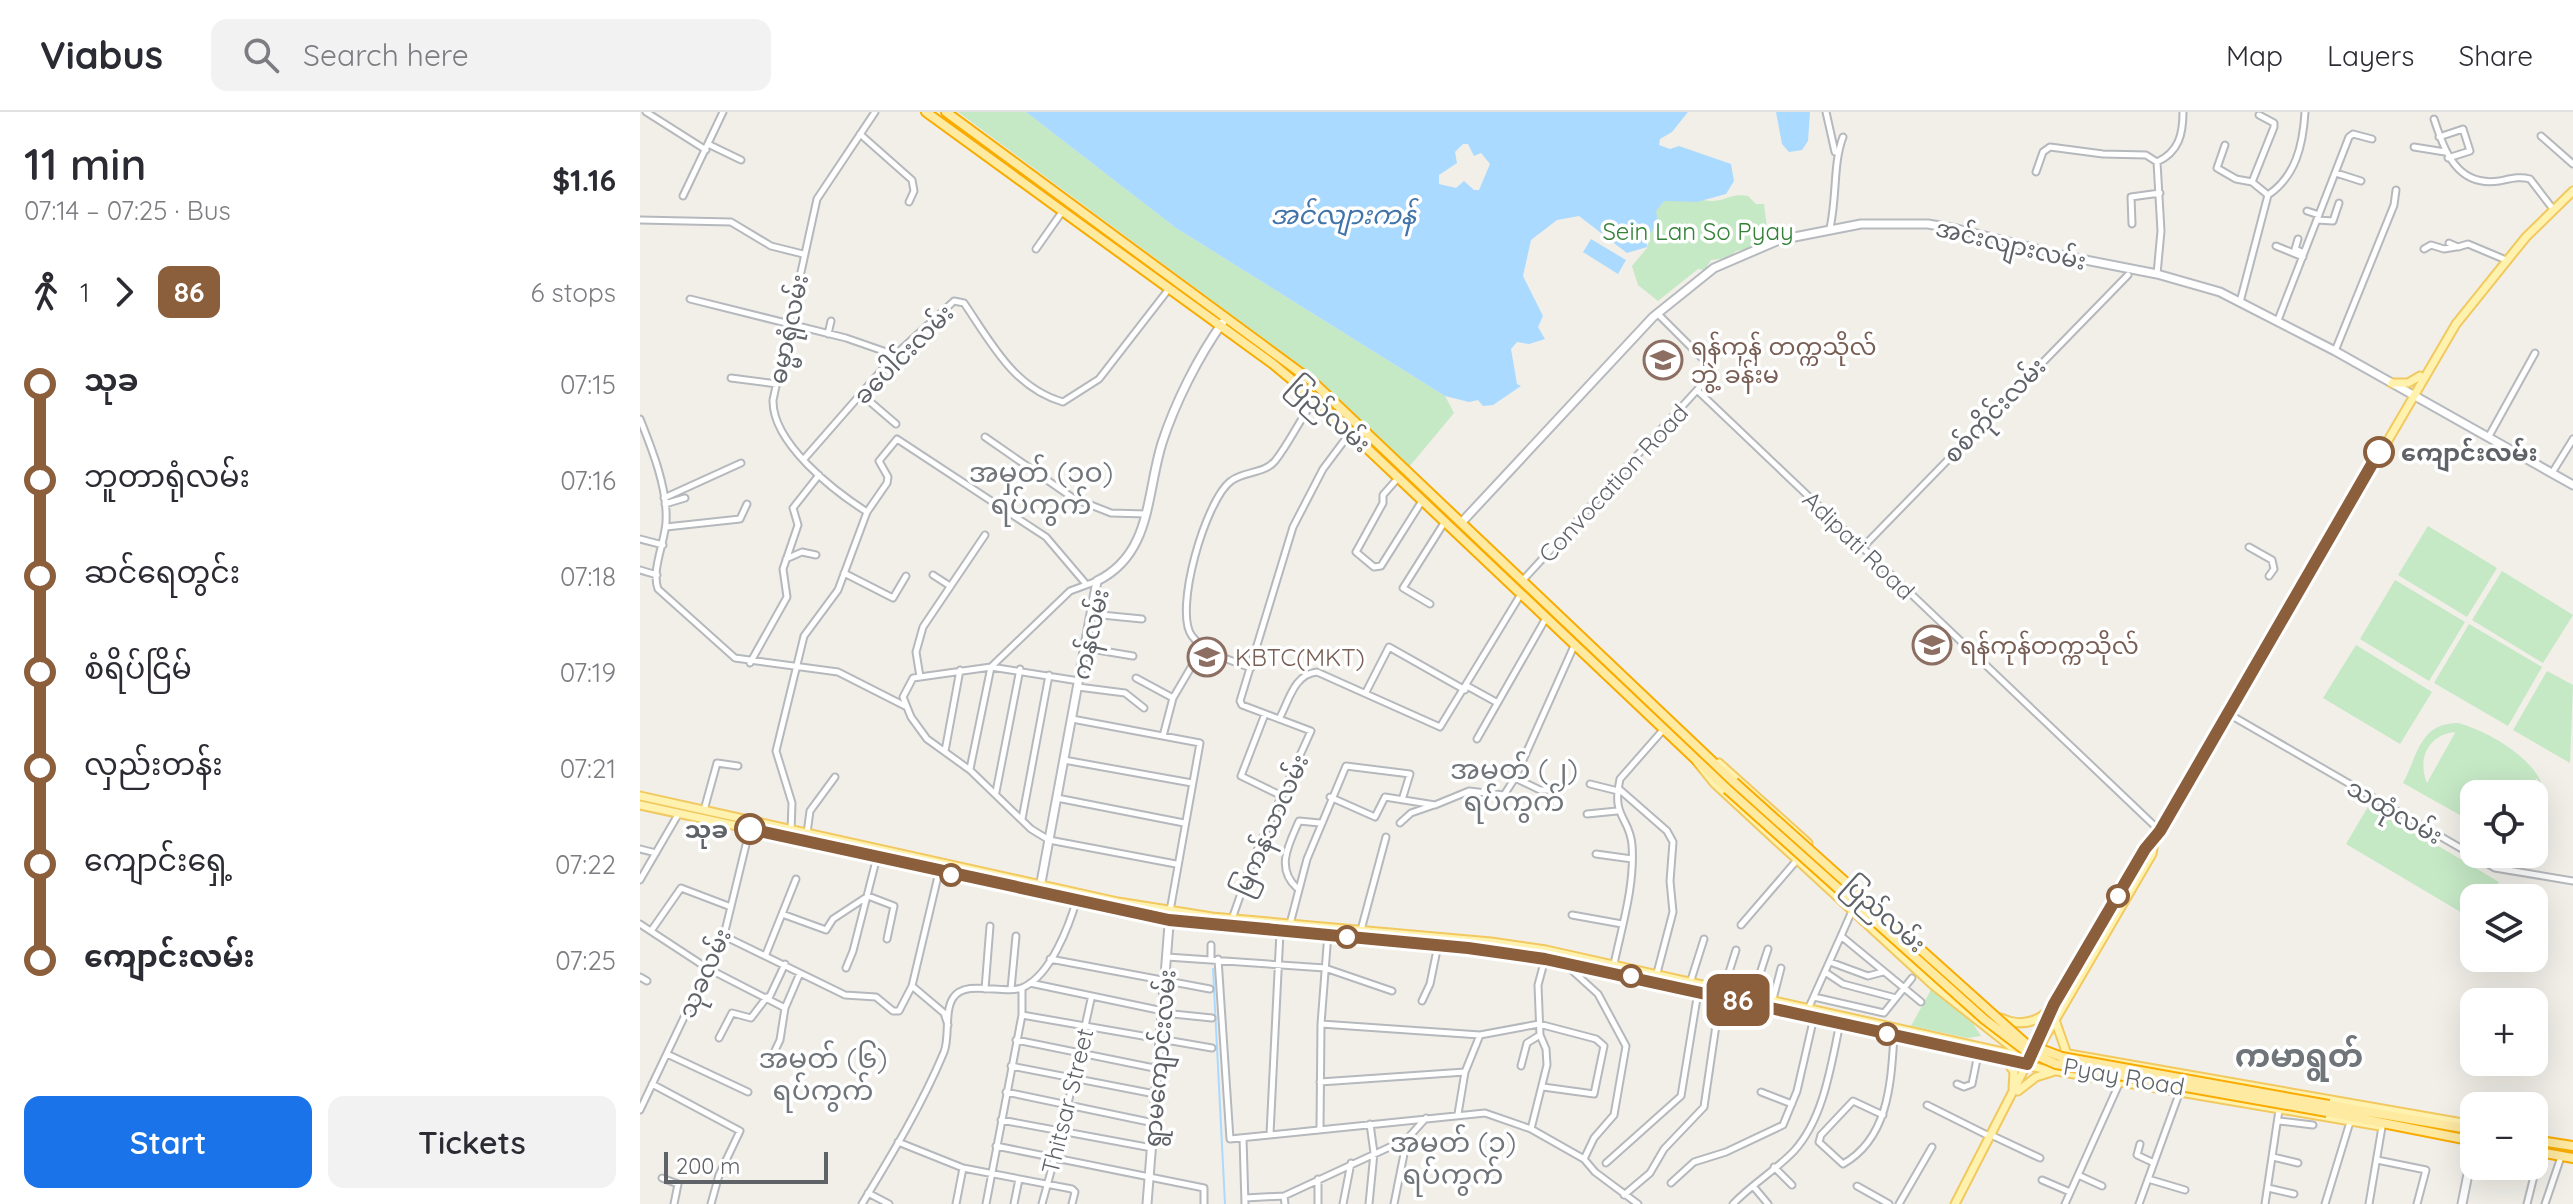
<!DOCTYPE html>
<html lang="en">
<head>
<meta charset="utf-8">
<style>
  :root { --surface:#fff; --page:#f2f2f3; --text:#2b2b33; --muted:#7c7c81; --line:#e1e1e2; --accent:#1a73e8 }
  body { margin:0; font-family:Quicksand,"Noto Sans Myanmar",sans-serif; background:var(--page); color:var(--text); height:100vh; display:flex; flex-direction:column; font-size:30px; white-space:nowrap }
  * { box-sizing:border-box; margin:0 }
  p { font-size:26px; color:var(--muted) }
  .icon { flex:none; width:44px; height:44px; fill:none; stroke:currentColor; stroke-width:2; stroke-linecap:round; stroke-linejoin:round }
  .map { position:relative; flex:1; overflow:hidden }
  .sheet { display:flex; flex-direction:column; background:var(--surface); width:640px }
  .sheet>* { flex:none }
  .badge { padding:0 16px; border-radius:12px; font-size:28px; line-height:52px }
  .controls { position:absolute; left:1820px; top:668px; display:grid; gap:16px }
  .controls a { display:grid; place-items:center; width:88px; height:88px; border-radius:16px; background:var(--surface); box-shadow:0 8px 32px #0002; font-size:40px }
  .scale { position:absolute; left:24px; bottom:20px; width:164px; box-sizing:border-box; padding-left:8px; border:4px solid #5f6368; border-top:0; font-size:22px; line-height:28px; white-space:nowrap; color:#5f6368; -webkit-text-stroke:6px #fff; paint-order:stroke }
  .map>.badge { position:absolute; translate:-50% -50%; box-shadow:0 0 0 4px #fff }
  .legs { display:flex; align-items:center; gap:12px; height:88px; padding:0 24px; font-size:26px }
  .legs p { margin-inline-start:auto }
  .overview { display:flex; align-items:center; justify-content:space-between; height:136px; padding:0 24px }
  h1 { font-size:44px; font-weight:600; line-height:60px }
  .action { display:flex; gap:16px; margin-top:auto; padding:16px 24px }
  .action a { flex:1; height:92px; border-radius:16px; background:var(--accent); color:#fff; font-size:32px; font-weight:600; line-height:92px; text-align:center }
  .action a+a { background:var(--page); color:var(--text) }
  ul { padding:0 24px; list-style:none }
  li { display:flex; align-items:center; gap:28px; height:96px; font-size:30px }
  li i { display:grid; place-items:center; width:12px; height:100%; margin:0 10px; background:currentColor }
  li i::after { content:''; width:20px; height:20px; margin:-10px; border:6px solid; border-radius:50%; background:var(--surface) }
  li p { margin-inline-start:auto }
  li:first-child i { background:linear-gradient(#0000 50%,currentColor 0) }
  li:last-child i { background:linear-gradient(currentColor 50%,#0000 0) }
  header { display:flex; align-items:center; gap:48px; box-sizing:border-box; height:112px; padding:0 40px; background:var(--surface); border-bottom:2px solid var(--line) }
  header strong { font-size:38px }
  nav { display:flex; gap:44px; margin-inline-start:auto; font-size:28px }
  .search { width:560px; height:72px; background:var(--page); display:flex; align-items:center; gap:20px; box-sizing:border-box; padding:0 28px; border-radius:16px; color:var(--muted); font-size:30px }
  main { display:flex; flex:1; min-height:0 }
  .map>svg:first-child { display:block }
</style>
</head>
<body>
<header>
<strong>Viabus</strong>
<div class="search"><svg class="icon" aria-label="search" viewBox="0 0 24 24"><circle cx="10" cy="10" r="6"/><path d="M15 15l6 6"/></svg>Search here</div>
<nav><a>Map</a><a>Layers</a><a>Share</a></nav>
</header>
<main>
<section class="sheet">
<div class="overview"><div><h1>11 min</h1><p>07:14 – 07:25 · Bus</p></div><b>$1.16</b></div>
<div class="legs"><svg class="icon" aria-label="walk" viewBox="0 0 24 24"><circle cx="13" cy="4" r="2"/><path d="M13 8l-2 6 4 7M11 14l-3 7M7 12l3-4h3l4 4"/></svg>1<svg class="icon" aria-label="forward" viewBox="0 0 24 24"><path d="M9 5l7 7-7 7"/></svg><b class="badge" style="background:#8b5e3c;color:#fff">86</b><p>6 stops</p></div>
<ul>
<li><i style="color:#8b5e3c"></i><b>သုခ</b><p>07:15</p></li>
<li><i style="color:#8b5e3c"></i><span>ဘူတာရုံလမ်း</span><p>07:16</p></li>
<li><i style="color:#8b5e3c"></i><span>ဆင်ရေတွင်း</span><p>07:18</p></li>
<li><i style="color:#8b5e3c"></i><span>စံရိပ်ငြိမ်</span><p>07:19</p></li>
<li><i style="color:#8b5e3c"></i><span>လှည်းတန်း</span><p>07:21</p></li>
<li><i style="color:#8b5e3c"></i><span>ကျောင်းရှေ့</span><p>07:22</p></li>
<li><i style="color:#8b5e3c"></i><b>ကျောင်းလမ်း</b><p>07:25</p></li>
</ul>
<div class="action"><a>Start</a><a>Tickets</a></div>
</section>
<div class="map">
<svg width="1933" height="1092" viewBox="0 0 1933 1092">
  <rect width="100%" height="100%" fill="#f1efe8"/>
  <path fill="#c5e8c5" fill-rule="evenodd" d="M318 0H386L536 116 805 284 814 301 769 355 677 266Z
    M999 65C1021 73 1048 88 1072 89 1086 89 1091 81 1108 84L1116 92H1124L1128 124 1118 136 1096 139 1089 146 1071 148 1065 158 1058 157 1018 189 998 173 992 154 1007 136 1009 124 1004 122Z
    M1788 414 1857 456 1827 505 1758 463Z
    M1862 459 1933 503 1903 551 1832 508Z
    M1755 468 1825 510 1789 569 1720 527Z
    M1829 512 1902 555 1868 614 1794 571Z
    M1716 533 1792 580 1760 632 1683 586Z
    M1907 559 1933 573 1930 651 1873 618Z
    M1818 611C1858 622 1933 667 1894 715L1901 682 1897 666 1887 682H1834V711L1763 671C1778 644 1779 611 1818 611ZM1815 620V621L1787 671C1777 647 1788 623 1815 620Z
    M1729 693 1859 770 1849 786H1834V808L1706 732Z
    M1292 876 1332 910 1341 924 1328 926 1271 914Z"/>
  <path fill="#aadaff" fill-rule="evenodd" d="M386 0H1048L1032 20 1020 27 1019 33 1030 37 1039 34 1091 52 1094 69 1086 82 1057 90 1024 89 1016 99 1018 111 1006 125 1007 135 987 141 939 104 917 108 891 128 883 164 903 204 898 215 905 227 889 232 877 230 871 237 877 272 881 274 853 293 843 294 838 288 829 290 805 284 536 116ZM823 32H828L834 44 841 41 850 52 839 78H834L824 69 816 76 799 72V63L817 51 815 40Z
    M1136 0H1170L1168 29 1162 38 1149 40 1142 32Z
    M951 127 986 148 978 162 943 140Z"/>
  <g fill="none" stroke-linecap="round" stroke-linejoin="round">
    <path stroke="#aadaff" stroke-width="2" d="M573 857 585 1092"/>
    <g stroke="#b5b8bc" stroke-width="9">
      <path id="minor" d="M6 0 66 38
        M1186 0 1195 40
        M1794 7C1805 40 1817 75 1859 69 1870 67 1879 64 1890 67L1913 97
        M220 22 272 68 274 79 269 90
        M1901 24 1933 52
        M1799 25 1823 17 1830 39 1808 46
        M70 33 101 48
        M1585 33 1577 56 1596 67 1612 70
        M1774 35 1805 40
        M1517 50C1539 40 1543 22 1543 0
        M1396 60 1403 40 1410 35 1463 42 1506 43 1517 50 1521 119 1517 162
        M1696 61 1721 69
        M1628 83C1656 64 1663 33 1665 0
        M43 84 83 0
        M1667 99 1679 103
        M0 108 91 110 131 134 163 142
        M1677 108 1693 109 1699 91
        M1492 112 1491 85 1520 81
        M1190 116C1197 85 1193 51 1203 25
        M1658 127 1655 137 1664 141
        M1809 131 1818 135 1828 132 1866 148
        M1636 134 1663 145
        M396 137 422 100
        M1784 137 1791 133 1804 137 1816 135
        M50 187 206 226 255 243
        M1600 190 1628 83 1612 70 1634 15V11L1619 3
        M1638 208 1709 25 1713 22 1732 27
        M188 222 191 209
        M1695 239 1754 93 1756 78
        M91 266 137 272
        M1058 279 1520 719
        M221 282 256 312
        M0 307C12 337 28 377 26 410 25 430 11 458 18 477L95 546 198 560 265 594
        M1849 324 1895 241
        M345 325 433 386 471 401 506 402
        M164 347 255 243 314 189 324 191C352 232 374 276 423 290L459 267 528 178
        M1912 361 1933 327
        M758 366 743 383V391L716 440 734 455 741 454 782 389
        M24 386 101 351
        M25 392 45 386
        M227 400C194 379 132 331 133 288L177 87 235 0
        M26 415 100 407 107 392
        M0 427 23 433
        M1609 435 1632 448 1634 457 1629 464
        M1222 436 1488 163
        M146 447 162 440 176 443
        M0 458 17 463
        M204 461 253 486 266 464
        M293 463 310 474
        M883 468 1069 265 1064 248 1017 201
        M790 492 763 476 804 411
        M451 502 502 507
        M445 536 493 544
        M110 551 147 485 143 457 158 413 153 396 179 363
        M611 556C591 548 565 542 552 524 533 499 566 387 591 369 604 359 624 362 635 349 650 330 660 307 675 287
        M280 565 276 540 283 515 345 423
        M496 566 533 586
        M439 569 351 555 273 566 263 585 271 605 287 627 330 658 391 717 409 728 536 752
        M827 574 856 590
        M438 575 485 581 504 596
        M726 580 749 535 825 578
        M1587 601 1855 756 1933 769
        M625 602 601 664 642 684
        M432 607 560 631 530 799
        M639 607C649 589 654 562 677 560L800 615 881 482
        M523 624 533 586 563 535
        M837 627 906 506
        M305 639 320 558
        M424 648 552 671
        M330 657 351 555 430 479 457 469
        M875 666 900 678H915L916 691
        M950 672 978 679
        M979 677 1027 719 1033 730 1030 769 1033 800 1017 861
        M356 680 380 557
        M690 685 735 705 745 685 795 693 829 679 864 683 875 666 934 534
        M417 686 544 711
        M64 698 77 651 98 654
        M947 702 977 699
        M382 707 409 563
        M760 711 771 701 794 693
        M151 719 152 691 136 639 156 557 164 524 198 478 227 400 247 371 248 365 239 349 257 327 406 425 446 472
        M167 721 170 699 195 665
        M0 737 16 741
        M956 742 992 747
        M0 768 39 701
        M657 776C635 756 649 732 659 709L680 711
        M1212 799 1201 824 1281 890
        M142 802 186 818 193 807 228 784 254 794 247 827
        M932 803 982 812
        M592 807 613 747 671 619 602 593 600 589 653 415 683 357 710 321
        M0 812 67 856 145 896
        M650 812 667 747 706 654 770 662 762 688
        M1101 813 1157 748
        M721 818 746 725
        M11 819 41 776 91 795
        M82 823 205 883 236 885 253 899H259L272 874 299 760
        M571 833V847
        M126 842 156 767
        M527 845 685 856 752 879
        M410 847 570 877
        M578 847 590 1027 845 1001 891 1017 944 1047 955 1060 998 1092
        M1190 850 1228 864 1243 860
        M974 852C982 814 995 773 992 733 990 705 971 706 980 667L1023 618
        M926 853 958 882 986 934 974 1003 954 1026 944 1047
        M206 856 213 839 239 737
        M1185 860 1203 872 1256 886
        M0 865 7 869
        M1051 868 1064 827
        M390 871 523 899
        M272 874 304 901 308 913
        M1084 876 1096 838
        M345 877 350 814
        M371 877 376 824
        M1113 883 1128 837
        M1174 885 1244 901 1272 866
        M129 886 145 852
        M1133 887 1141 856
        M782 889 790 872 798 833
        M1169 895 1201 824
        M523 901 572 906
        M382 903 572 936
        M681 912 840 923 899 912
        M899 912 956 927 964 934 954 982 903 975
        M79 926 92 901 111 906 127 885
        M376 928 519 957
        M27 942 108 980
        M130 949 140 928 145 896 160 861
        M371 954 515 982
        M881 954 887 931 900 923
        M680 970 825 960
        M12 972 100 1019 79 1063 71 1092
        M1317 972 1324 975 1332 972 1338 942
        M366 980 514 1011
        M1121 980 1152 992
        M1287 993 1349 1024
        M0 998 85 819 112 708
        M818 1002 825 960 840 923
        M1243 1003 1213 989 1181 1023 1179 1030 1203 1052C1249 1026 1251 970 1254 924
        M361 1008 512 1036
        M1639 1009 1673 1013
        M680 1016 681 912 688 821
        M891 1017 907 953 906 937 900 923 898 873 905 847
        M630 1022 640 820
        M1351 1023 1400 1046
        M603 1026 605 1092
        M258 1030 323 1056 432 1077 435 1080 432 1092
        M1500 1032 1497 1043 1514 1051
        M356 1034 564 1076V1092
        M1633 1045 1658 1051
        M1737 1048 1786 1058 1777 1092
        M966 1051 1041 984 1058 880
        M1134 1055 1152 1073
        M1438 1063 1462 1074
        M22 1066 38 1072 34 1092
        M678 1067V1092
        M1508 1067 1545 1078
        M1402 1068 1430 1080
        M1031 1071 1054 1050 1086 1040 1143 1013 1157 979 1174 905
        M1113 1074 1128 1092
        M1217 1074 1249 1092
        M1628 1076 1654 1082
        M228 1081 249 1092
        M984 1083 1010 1061 1024 1037 1064 995 1080 886
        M644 1084 645 1092
        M605 1086 644 1084 767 1027 786 1006
        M222 1092C251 1044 282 993 304 940 310 925 304 900 313 886 326 866 366 884 384 875 411 862 429 814 437 787
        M316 1092 323 1056
        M346 1092 382 903V876
        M374 1092 379 1067
        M402 1092 422 1019 451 887
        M703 1092 711 1051
        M729 1092 734 1041 730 1012
        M754 1092 767 1027
        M1093 1092C1112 1072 1136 1058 1154 1039 1184 1006 1191 953 1200 911
        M1259 1092 1292 1035
        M1425 1092 1479 972
        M1499 1092 1539 982
        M1625 1092 1639 998
        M1685 1092 1710 1010
        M1729 1092 1742 1015
        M1887 1092 1900 1040
        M1905 1092 1921 1045"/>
    </g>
    <g stroke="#b6babf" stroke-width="11">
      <path id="secondary" d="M822 410 1013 205 1074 156 1139 128 1221 112H1288L1317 117 1420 143 1517 162 1580 180 1695 239 1933 373
        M400 776 457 469C512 442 506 382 522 331 535 291 558 245 583 210
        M507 1092 530 800
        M1822 1092 1834 1032"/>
    </g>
    <g stroke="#f2c960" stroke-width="11">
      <path id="primary" d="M1752 271H1768L1780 264
        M1057 650 1075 672 1293 873 1374 937
        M1079 651 1168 731
        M0 684 478 790 572 805 851 830 906 838 1390 946 1427 942
        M0 693 529 808 828 836 905 847 1399 956 1740 1014
        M1361 906C1378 914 1394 912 1408 899
        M1415 908 1427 942
        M1393 936 1414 892 1505 737 1514 729 1816 212 1886 125 1933 79
        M1397 939 1512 742 1514 731
        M1423 941 1834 1013
        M1366 948 1374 960 1373 976
        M1378 979 1396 965 1412 960
        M1315 1092 1389 948"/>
    </g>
    <g stroke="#f9ab00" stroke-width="12">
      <path id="trunk" d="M286 0 633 252 675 287 1087 677
        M306 0 673 270 1094 670
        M1689 993 1834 1018
        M1687 1000 1834 1029
        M1894 1028 1933 1034
        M1894 1039 1933 1046"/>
    </g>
    <use href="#minor" stroke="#fff" stroke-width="5"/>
    <use href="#secondary" stroke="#fff" stroke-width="7"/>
    <use href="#primary" stroke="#fff2af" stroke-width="7"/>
    <use href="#trunk" stroke="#feeaa1" stroke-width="8"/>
    <g stroke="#f9ab00" stroke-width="12" stroke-linecap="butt">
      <path id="trunk-bridge" d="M1094 670 1385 931 1422 945 1689 993
        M1087 677 1344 907 1386 939 1416 952 1687 1000"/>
    </g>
    <use href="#trunk-bridge" stroke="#feeaa1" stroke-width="8"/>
  </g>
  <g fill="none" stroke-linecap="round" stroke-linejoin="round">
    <g stroke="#fff" stroke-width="18">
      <path id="line-1" d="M110 717 529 808 828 836 905 847 1387 952 1414 892 1505 737 1520 719 1739 340"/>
    </g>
    <use href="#line-1" stroke="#8b5e3c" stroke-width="12"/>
  </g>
  <defs>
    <g id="university-ring" transform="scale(2)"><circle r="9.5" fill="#fff" stroke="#8d6e63" stroke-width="1.5"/><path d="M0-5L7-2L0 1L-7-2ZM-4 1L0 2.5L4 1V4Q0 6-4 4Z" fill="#8d6e63"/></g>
  </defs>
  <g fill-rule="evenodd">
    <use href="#university-ring" x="1023" y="248"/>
    <use href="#university-ring" x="1292" y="533"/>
    <use href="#university-ring" x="567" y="545"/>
  </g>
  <g fill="#fff" stroke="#8b5e3c" stroke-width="4">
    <circle cx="1739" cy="340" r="14"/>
    <circle cx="110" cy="717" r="14"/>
    <circle cx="311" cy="763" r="10"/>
    <circle cx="1478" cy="784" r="10"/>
    <circle cx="707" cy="825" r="10"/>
    <circle cx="991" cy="864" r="10"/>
    <circle cx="1247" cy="922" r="10"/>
  </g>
  <g text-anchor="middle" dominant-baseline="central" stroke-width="7" stroke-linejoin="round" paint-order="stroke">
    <g font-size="24" fill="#348238" stroke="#fff">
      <text x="1058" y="119">Sein Lan So Pyay</text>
    </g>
    <g font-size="24" fill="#5f6368" stroke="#fff">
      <text transform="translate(1371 132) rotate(13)">အင်းလျားလမ်း</text>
      <text transform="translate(148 217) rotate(-78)">ဓမ္မာရုံလမ်း</text>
      <text transform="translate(263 242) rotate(-45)">ခပေါင်းလမ်း</text>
      <text transform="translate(1354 298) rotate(-46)">စစ်ကိုင်းလမ်း</text>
      <text transform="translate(690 302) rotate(42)">ပြည်လမ်း</text>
      <text transform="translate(973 371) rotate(-47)">Convocation Road</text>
      <text transform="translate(1219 433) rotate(44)">Adipati Road</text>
      <text transform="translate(450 522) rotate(-77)">ကန်လမ်း</text>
      <text transform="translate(1755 699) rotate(30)">သထုံလမ်း</text>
      <text transform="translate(630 713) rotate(-66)">မြကန်သာလမ်း</text>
      <text transform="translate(1245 802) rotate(42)">ပြည်လမ်း</text>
      <text transform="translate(64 861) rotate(-66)">သုခလမ်း</text>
      <text transform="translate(519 946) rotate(-85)">ရွာမကျောင်းလမ်း</text>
      <text transform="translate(1484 964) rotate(10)">Pyay Road</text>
      <text transform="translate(427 989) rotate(-76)">Thitsar Street</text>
    </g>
    <g font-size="24" fill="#785e54" stroke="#fff" text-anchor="start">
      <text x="1051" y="234">ရန်ကုန် တက္ကသိုလ်<tspan x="1051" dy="28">ဘွဲ့ ခန်းမ</tspan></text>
      <text x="1320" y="533">ရန်ကုန်တက္ကသိုလ်</text>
      <text x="595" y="545">KBTC(MKT)</text>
    </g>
    <g font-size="24" font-weight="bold" fill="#5f6368" stroke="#fff" text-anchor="start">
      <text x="1761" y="340">ကျောင်းလမ်း</text>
      <text x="88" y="717" text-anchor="end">သုခ</text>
    </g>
    <g font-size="26" font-style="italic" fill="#4174aa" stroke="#fff">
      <text x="703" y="102">အင်လျားကန်</text>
    </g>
    <g font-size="28" fill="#70757a" stroke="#fff">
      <text x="401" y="359">အမှတ် (၁၀)<tspan x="401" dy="32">ရပ်ကွက်</tspan></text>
      <text x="874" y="656">အမှတ် (၂)<tspan x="874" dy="32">ရပ်ကွက်</tspan></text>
      <text x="183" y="945">အမှတ် (၆)<tspan x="183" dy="32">ရပ်ကွက်</tspan></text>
      <text x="813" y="1029">အမှတ် (၁)<tspan x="813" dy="32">ရပ်ကွက်</tspan></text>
    </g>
    <g font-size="32" font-weight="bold" fill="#70757a" stroke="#fff">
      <text x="1659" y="943">ကမာရွတ်</text>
    </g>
  </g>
</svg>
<div class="controls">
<a><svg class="icon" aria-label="locate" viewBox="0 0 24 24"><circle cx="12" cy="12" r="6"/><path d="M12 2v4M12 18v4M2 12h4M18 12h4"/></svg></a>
<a><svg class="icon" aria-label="layers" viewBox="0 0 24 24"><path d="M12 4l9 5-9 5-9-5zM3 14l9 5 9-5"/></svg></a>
<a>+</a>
<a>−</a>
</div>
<div class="scale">200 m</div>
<b class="badge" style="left:1098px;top:888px;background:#8b5e3c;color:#fff">86</b>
</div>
</main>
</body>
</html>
